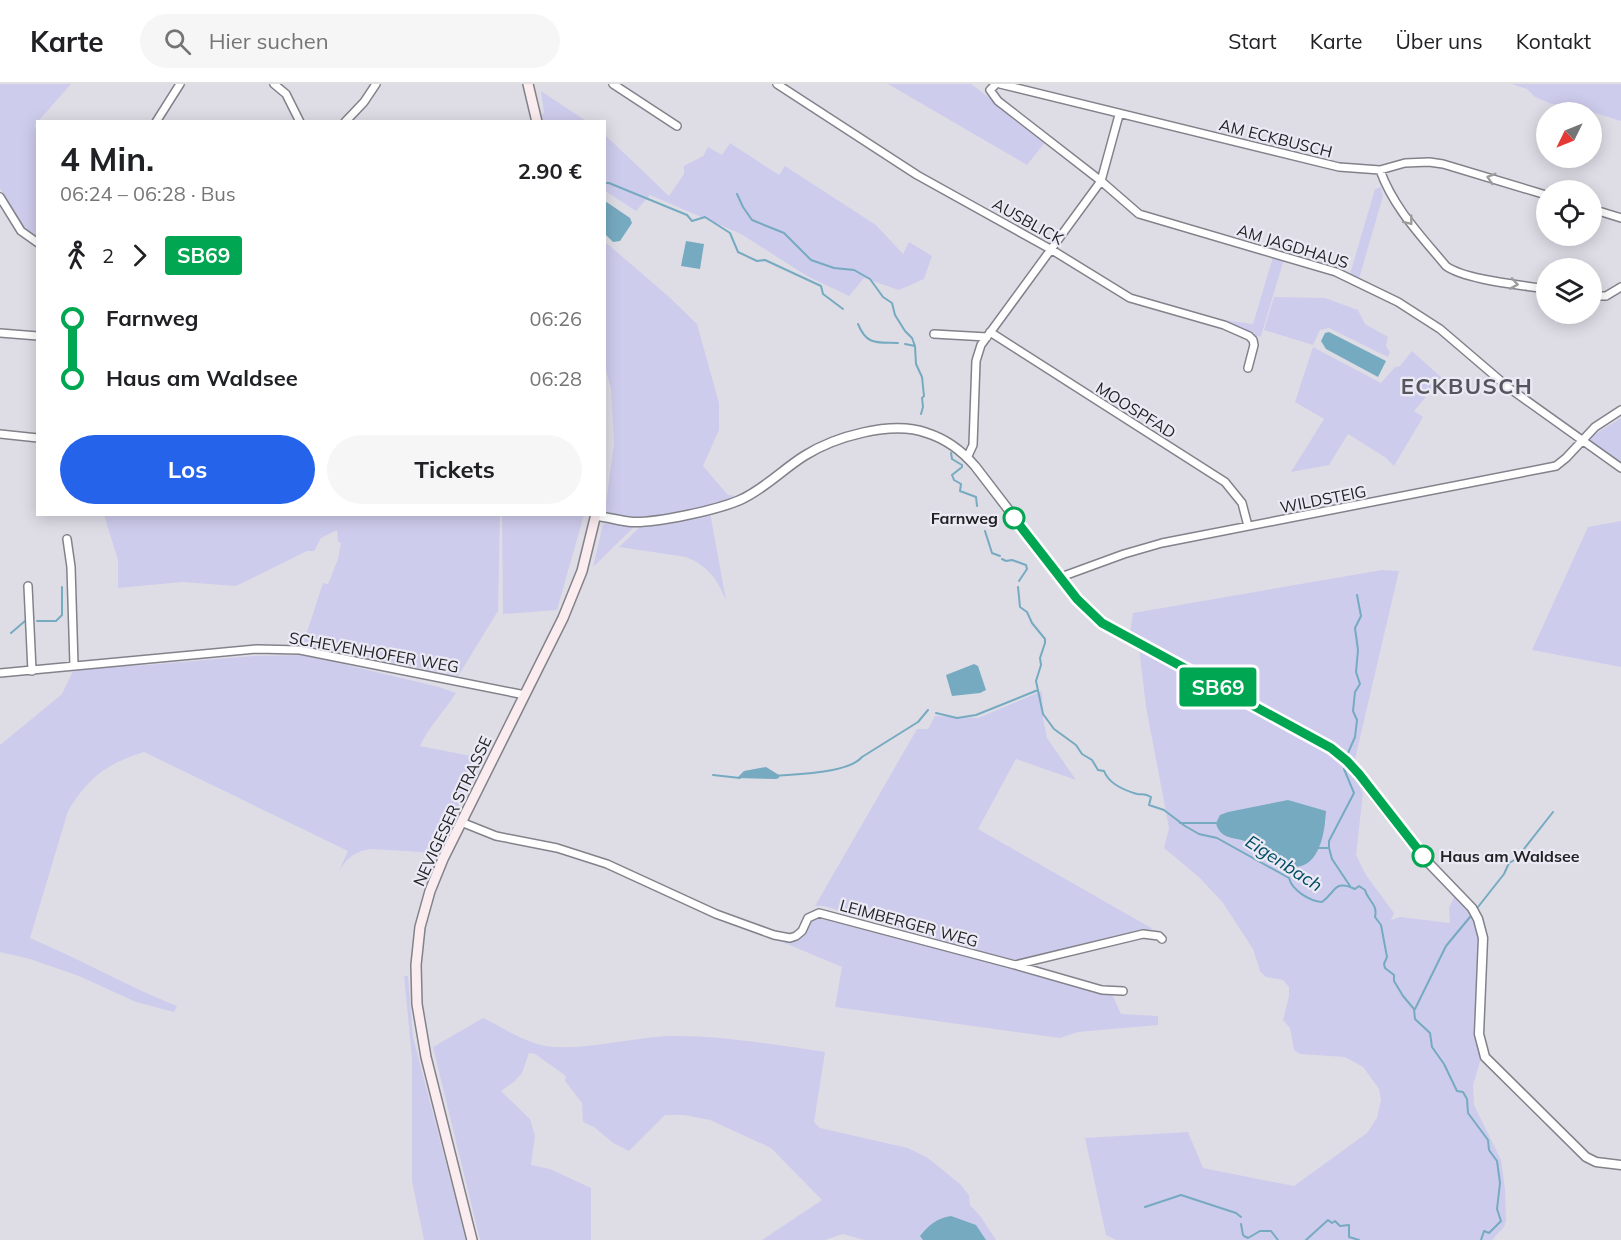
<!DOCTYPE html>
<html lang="de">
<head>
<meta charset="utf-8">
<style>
  :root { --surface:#fff; --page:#f6f6f6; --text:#202124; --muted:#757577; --line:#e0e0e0; --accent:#2563eb }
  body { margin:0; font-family:Mulish,sans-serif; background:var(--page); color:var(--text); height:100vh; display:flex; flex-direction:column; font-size:22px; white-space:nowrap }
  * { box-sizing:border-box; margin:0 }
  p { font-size:20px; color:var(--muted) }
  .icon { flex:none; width:33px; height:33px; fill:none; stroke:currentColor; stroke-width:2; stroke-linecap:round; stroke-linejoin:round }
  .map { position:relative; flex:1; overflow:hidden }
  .sheet { position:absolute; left:36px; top:36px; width:570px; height:396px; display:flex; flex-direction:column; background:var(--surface); border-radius:0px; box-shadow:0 3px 15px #0003 }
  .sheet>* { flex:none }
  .badge { padding:0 12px; border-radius:4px; font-size:21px; line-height:39px }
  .needle { width:39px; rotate:227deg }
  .tools { position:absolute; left:1536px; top:18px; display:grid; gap:12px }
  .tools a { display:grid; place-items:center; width:66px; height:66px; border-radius:50%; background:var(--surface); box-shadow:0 3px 15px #0003; font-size:30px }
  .map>.badge { position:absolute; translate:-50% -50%; box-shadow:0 0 0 3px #fff }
  .legs { display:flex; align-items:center; gap:9px; height:66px; padding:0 24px; font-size:20px }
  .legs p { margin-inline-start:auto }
  .head { display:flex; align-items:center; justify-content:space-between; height:102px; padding:0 24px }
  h1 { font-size:33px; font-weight:700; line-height:45px }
  .action { display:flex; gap:12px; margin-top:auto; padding:12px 24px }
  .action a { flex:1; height:69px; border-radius:36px; background:var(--accent); color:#fff; font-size:24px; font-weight:700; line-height:69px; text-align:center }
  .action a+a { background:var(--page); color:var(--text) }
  ul { padding:0 24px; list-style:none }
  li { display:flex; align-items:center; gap:21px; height:60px; font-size:22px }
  li i { display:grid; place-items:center; width:9px; height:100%; margin:0 8px; background:currentColor }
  li i::after { content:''; width:15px; height:15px; margin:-8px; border:4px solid; border-radius:50%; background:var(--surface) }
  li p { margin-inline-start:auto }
  li:first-child i { background:linear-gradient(#0000 50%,currentColor 0) }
  li:last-child i { background:linear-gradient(currentColor 50%,#0000 0) }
  header { display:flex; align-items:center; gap:36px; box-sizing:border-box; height:84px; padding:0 30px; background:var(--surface); border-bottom:2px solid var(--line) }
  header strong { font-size:28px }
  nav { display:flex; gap:33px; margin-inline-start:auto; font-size:21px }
  .search { width:420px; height:54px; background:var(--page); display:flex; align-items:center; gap:15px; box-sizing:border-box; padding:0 21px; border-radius:33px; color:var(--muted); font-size:22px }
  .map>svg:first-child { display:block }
</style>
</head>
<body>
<header>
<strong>Karte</strong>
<div class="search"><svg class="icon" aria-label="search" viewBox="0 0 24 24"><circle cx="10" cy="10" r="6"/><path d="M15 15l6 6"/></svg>Hier suchen</div>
<nav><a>Start</a><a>Karte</a><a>Über uns</a><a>Kontakt</a></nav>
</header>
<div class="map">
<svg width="1621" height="1156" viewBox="0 0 1621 1156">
  <rect width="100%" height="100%" fill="#dedde6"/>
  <path fill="#ceccec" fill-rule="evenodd" d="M0 0H71L34 42 38 45 37 156C20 143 7 125 0 104Z
    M888 0H971L1046 57 1027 81Z
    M1512 0H1621V37L1592 28 1549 19 1535 13 1527 5Z
    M541 7 586 37 534 38 544 29Z
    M604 50 669 112 684 90V82L703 72 708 63 722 71 730 59 779 91 785 82 876 141 903 170 909 158 932 172 924 195 899 206 864 194 849 212 807 192 741 150 650 111 636 127 605 107Z
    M1381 103 1383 112 1359 195 1350 190 1375 105Z
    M604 157 668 212 697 240 719 319V346L703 382 728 411 735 412 743 410 741 412C708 423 636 447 605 427L614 359 611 305 604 279Z
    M1273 173 1284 175 1261 252 1255 253 1222 239 1223 236 1253 240Z
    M1274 213 1325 214 1358 226 1365 240 1388 253 1386 262 1390 268 1388 273 1329 244 1320 246 1313 261 1264 246Z
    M1313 263 1381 299 1395 283 1400 282 1412 267 1442 294 1414 327 1423 333 1394 382 1386 374 1348 350 1329 381 1291 388 1324 335 1295 318Z
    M1621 334V382L1589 358 1590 353Z
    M710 428 726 516C717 495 708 482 686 473L619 463 641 442Z
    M104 431H500L498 527 458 592 303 560 323 499 328 500 338 475 341 459 338 458 337 446 321 454 314 467H307L236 502 182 498 118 504V476Z
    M502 431H584L557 526 503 530Z
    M1621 437V583L1532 566 1588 443Z
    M607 439 636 441 593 483 603 440Z
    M1382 486 1399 487 1352 688 1363 709 1356 771 1366 791 1394 829 1391 836 1400 833 1450 839 1449 824 1455 811 1470 828 1478 844 1475 944 1478 965 1481 975 1473 1001 1474 1021 1501 1076 1505 1105 1506 1137 1504 1143 1492 1156H1116L1106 1151 1085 1054 1188 1048 1203 1084 1294 1102 1367 1049 1377 1034 1381 1016 1379 1005 1363 983 1345 973 1300 970 1294 966 1290 944 1283 936 1289 912V903L1283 896 1266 893 1260 887 1253 865 1223 819 1200 794 1164 764 1169 744 1146 623 1139 564 1130 550 1133 529ZM1326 727V737L1318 766 1262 769 1249 759Z
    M305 571 439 603 456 609C444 628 429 642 420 662L481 674 437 769 372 765C355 767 348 773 339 787L348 767 144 668C106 680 89 693 68 727L30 854C80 875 127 902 177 922L174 928 136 918 79 892 30 875 0 868V661L62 610 74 585 146 581 254 572Z
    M1042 607 1043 634 1047 654 1076 696 1016 675 978 745 1153 845 1014 878 824 822H815L917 645H928L935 632 978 634Z
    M823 831 1030 887 1101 910H1112L1121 930 1158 932V941L1078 948 1060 954 835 923 842 883 775 855 797 857 805 847 809 837Z
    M404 892H408L413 953 466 1156H424L412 1097V974Z
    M483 934C501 942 517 954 537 960 571 970 633 953 670 952 722 951 774 961 825 968L814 1038 820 1044 908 1064 928 1074 960 1100 969 1111 970 1121 981 1133 996 1156H864L843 1150 825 1156H762L822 1116 771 1064 710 1036 684 1031H665L629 1067 613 1059 594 1043 583 1038 582 1019 565 997 566 992 535 970 529 969 522 989 515 997 501 1007 530 1035 535 1052 531 1081 550 1085 591 1104V1156H480L433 963Z"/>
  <path fill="#76aac1" d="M605 117 630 134 632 139 620 157 613 158 605 150 606 144 605 142Z
    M686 157 704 160 700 185 681 182Z
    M1329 248 1386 277 1378 293 1326 265 1321 257 1325 249Z
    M974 580 978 582 986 606 980 609 952 612 946 591Z
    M766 683 779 691V694L776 695 737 694 744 687Z
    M1288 716 1326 727C1325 752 1317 794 1283 780 1271 775 1259 763 1248 758 1235 753 1220 756 1216 739L1220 731 1228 728Z
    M951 1132 976 1141 986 1156H923L920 1152C929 1141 937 1134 951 1132Z"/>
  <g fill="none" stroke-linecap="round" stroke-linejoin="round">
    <path stroke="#76aac1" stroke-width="2" d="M604 99H609L687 131 692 137 705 133 730 149 738 168 757 177 765 176 821 202 823 210 843 225
      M737 110 743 123 752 136 784 149 811 176 834 184 854 186 870 195 883 213 892 219 895 231 905 247 912 254 915 262
      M858 240C867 262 877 258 898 259
      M905 260 915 262 916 280 922 293 924 312 922 314 923 323 921 330
      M951 369 952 375 962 381V383L952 391 954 396 961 400 960 407 976 413 977 422
      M985 447 992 469 1000 472
      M1002 475 1006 477 1012 476 1026 481 1027 485 1019 497
      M1018 503 1020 523 1027 528 1032 539 1045 555V559L1040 574 1041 581 1036 597 1043 630 1054 645 1076 661 1082 670 1092 676 1098 686 1104 687C1109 700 1123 706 1137 710 1143 711 1145 709 1151 713L1149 721 1164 726 1185 742 1199 750 1217 754 1289 794C1292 806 1309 817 1322 818 1336 808 1334 795 1355 805L1359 802 1365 806C1368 817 1378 820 1375 833L1381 841 1387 873 1384 880 1385 884 1394 891V897L1403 912 1414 925 1415 935 1430 949 1432 963 1444 980 1457 1007 1463 1008 1467 1015 1468 1029 1488 1056 1489 1066 1497 1077 1500 1099 1497 1125 1501 1137 1489 1149 1484 1147 1481 1156
      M37 537H56L62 531V503
      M11 549 25 537
      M936 629 957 634 976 631 1038 606
      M1348 669 1355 653 1357 636 1353 627 1355 608 1360 600 1356 588 1358 566 1355 544 1361 532 1357 511
      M713 691 740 694
      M776 692C797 690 849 689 862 673L918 638 928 626
      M1180 739H1216
      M1317 764H1329L1332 775 1350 802
      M1329 764V757L1354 709 1344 685
      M1478 823 1504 790 1509 779 1516 775 1553 728
      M1415 925 1446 862 1470 833
      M1145 1123 1181 1111 1236 1129 1241 1133
      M1241 1140 1243 1151
      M1244 1152 1248 1154 1260 1147H1271L1278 1156
      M1306 1156 1328 1136 1332 1139 1335 1137 1340 1142 1349 1141V1153L1359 1156"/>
    <g stroke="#82828a" stroke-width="10">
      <path id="minor" d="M274 0 286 10 300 38
        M613 0 677 42
        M777 0 917 91 1052 166 1130 214 1224 241 1249 252 1253 256 1254 261 1248 284
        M996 0 990 6 998 17 1101 97 1139 130 1336 188 1398 218 1440 245 1509 304 1621 384
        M1000 0 1339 83 1380 86 1405 79 1429 78 1443 80 1546 111
        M156 38 180 0
        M345 38 364 18 376 0
        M1380 86C1393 123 1421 152 1446 182 1465 196 1522 201 1546 205
        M0 113 21 147 38 159
        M1592 125 1621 134
        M1592 212H1606L1621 203
        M990 248 1225 398 1242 419 1248 442
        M0 249 38 252
        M934 250 987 253
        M0 350 38 354
        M967 374 973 361 976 277 981 261 1101 97 1119 31
        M67 455 71 483 74 581
        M1061 493 1124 470 1162 459 1556 382 1566 374 1595 343 1621 326
        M28 502 32 587
        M0 589 257 565 300 566 525 611
        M461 738 496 752 557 764 607 780 716 830 774 851 790 854 796 852 802 847 808 834 819 829 1015 881 1143 850 1159 852 1162 855
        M1015 881 1102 906 1123 907"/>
    </g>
    <g stroke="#82828a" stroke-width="11">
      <path id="tertiary" d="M596 432C608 433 620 437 632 438 657 439 717 426 740 416 763 406 782 386 804 372 834 353 891 336 927 349 946 355 962 367 975 382L1077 515 1102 539 1331 664 1347 677 1420 770 1472 824 1478 835 1483 854 1479 950 1485 973 1586 1073 1596 1078 1621 1081"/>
    </g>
    <g stroke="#82828a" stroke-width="12">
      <path id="secondary" d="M528 0 537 38
        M472 1156 426 973 417 920 416 881 420 843 430 807 443 775 563 534 582 487 596 430"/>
    </g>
    <use href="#minor" stroke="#fff" stroke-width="7"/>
    <use href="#tertiary" stroke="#fff" stroke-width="8"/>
    <use href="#secondary" stroke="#fbedef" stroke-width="9"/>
  </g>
  <defs><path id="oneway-chevron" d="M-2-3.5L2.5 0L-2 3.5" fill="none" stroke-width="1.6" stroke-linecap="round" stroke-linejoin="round" transform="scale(1.5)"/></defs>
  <g stroke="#9c9c9d">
    <use href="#oneway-chevron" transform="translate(1491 94) rotate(-163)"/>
    <use href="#oneway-chevron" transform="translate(1409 137) rotate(52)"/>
    <use href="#oneway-chevron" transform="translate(1514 200) rotate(10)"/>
  </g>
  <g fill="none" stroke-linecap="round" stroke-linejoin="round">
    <g stroke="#fff" stroke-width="14">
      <path id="line-1" d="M1014 434 1077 515 1102 539 1331 664 1347 677 1359 690 1423 772"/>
    </g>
    <use href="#line-1" stroke="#00a651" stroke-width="9"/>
  </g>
  <g fill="#fff" stroke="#00a651" stroke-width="3">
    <circle cx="1014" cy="434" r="10"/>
    <circle cx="1423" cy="772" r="10"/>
  </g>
  <g text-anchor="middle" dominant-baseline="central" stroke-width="4.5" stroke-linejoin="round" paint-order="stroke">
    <g font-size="16" fill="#222225" stroke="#ebeaf4">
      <text transform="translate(1276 54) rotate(14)">AM ECKBUSCH</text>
      <text transform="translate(1028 137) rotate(29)">AUSBLICK</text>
      <text transform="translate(1293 162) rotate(17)">AM JAGDHAUS</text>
      <text transform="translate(1136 326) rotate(32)">MOOSPFAD</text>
      <text transform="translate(1323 415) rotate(-11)">WILDSTEIG</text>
      <text transform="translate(374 568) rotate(10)">SCHEVENHOFER WEG</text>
      <text transform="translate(452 727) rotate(-65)">NEVIGESER STRASSE</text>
      <text transform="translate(909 839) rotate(15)">LEIMBERGER WEG</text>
    </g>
    <g font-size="16" font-weight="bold" fill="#222225" stroke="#ebeaf4" text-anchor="end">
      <text x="998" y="434">Farnweg</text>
      <text x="1440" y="772" text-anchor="start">Haus am Waldsee</text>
    </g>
    <g font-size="18" font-style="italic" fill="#004c64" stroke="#ebeaf4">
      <text transform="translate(1284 779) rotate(33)">Eigenbach</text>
    </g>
    <g font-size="22" font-weight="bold" letter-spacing="1.5" fill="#56555d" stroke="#ebeaf4">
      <text x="1467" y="302">ECKBUSCH</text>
    </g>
  </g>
</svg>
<div class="tools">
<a><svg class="needle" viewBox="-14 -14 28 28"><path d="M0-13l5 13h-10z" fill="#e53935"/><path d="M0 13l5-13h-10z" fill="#757577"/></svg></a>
<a><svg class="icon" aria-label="locate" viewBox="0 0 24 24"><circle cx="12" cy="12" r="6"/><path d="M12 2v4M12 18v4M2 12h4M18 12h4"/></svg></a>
<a><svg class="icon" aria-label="layers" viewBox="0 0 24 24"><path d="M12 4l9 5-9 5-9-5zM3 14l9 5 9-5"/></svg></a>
</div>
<b class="badge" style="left:1218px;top:603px;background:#00a651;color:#fff">SB69</b>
<section class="sheet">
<div class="head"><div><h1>4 Min.</h1><p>06:24 – 06:28 · Bus</p></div><b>2.90 €</b></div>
<div class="legs"><svg class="icon" aria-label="walk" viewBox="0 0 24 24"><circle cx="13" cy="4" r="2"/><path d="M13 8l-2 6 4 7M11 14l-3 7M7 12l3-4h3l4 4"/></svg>2<svg class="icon" aria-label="forward" viewBox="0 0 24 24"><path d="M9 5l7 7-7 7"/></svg><b class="badge" style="background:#00a651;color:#fff">SB69</b></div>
<ul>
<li><i style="color:#00a651"></i><b>Farnweg</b><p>06:26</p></li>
<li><i style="color:#00a651"></i><b>Haus am Waldsee</b><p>06:28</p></li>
</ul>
<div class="action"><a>Los</a><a>Tickets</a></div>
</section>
</div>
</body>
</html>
